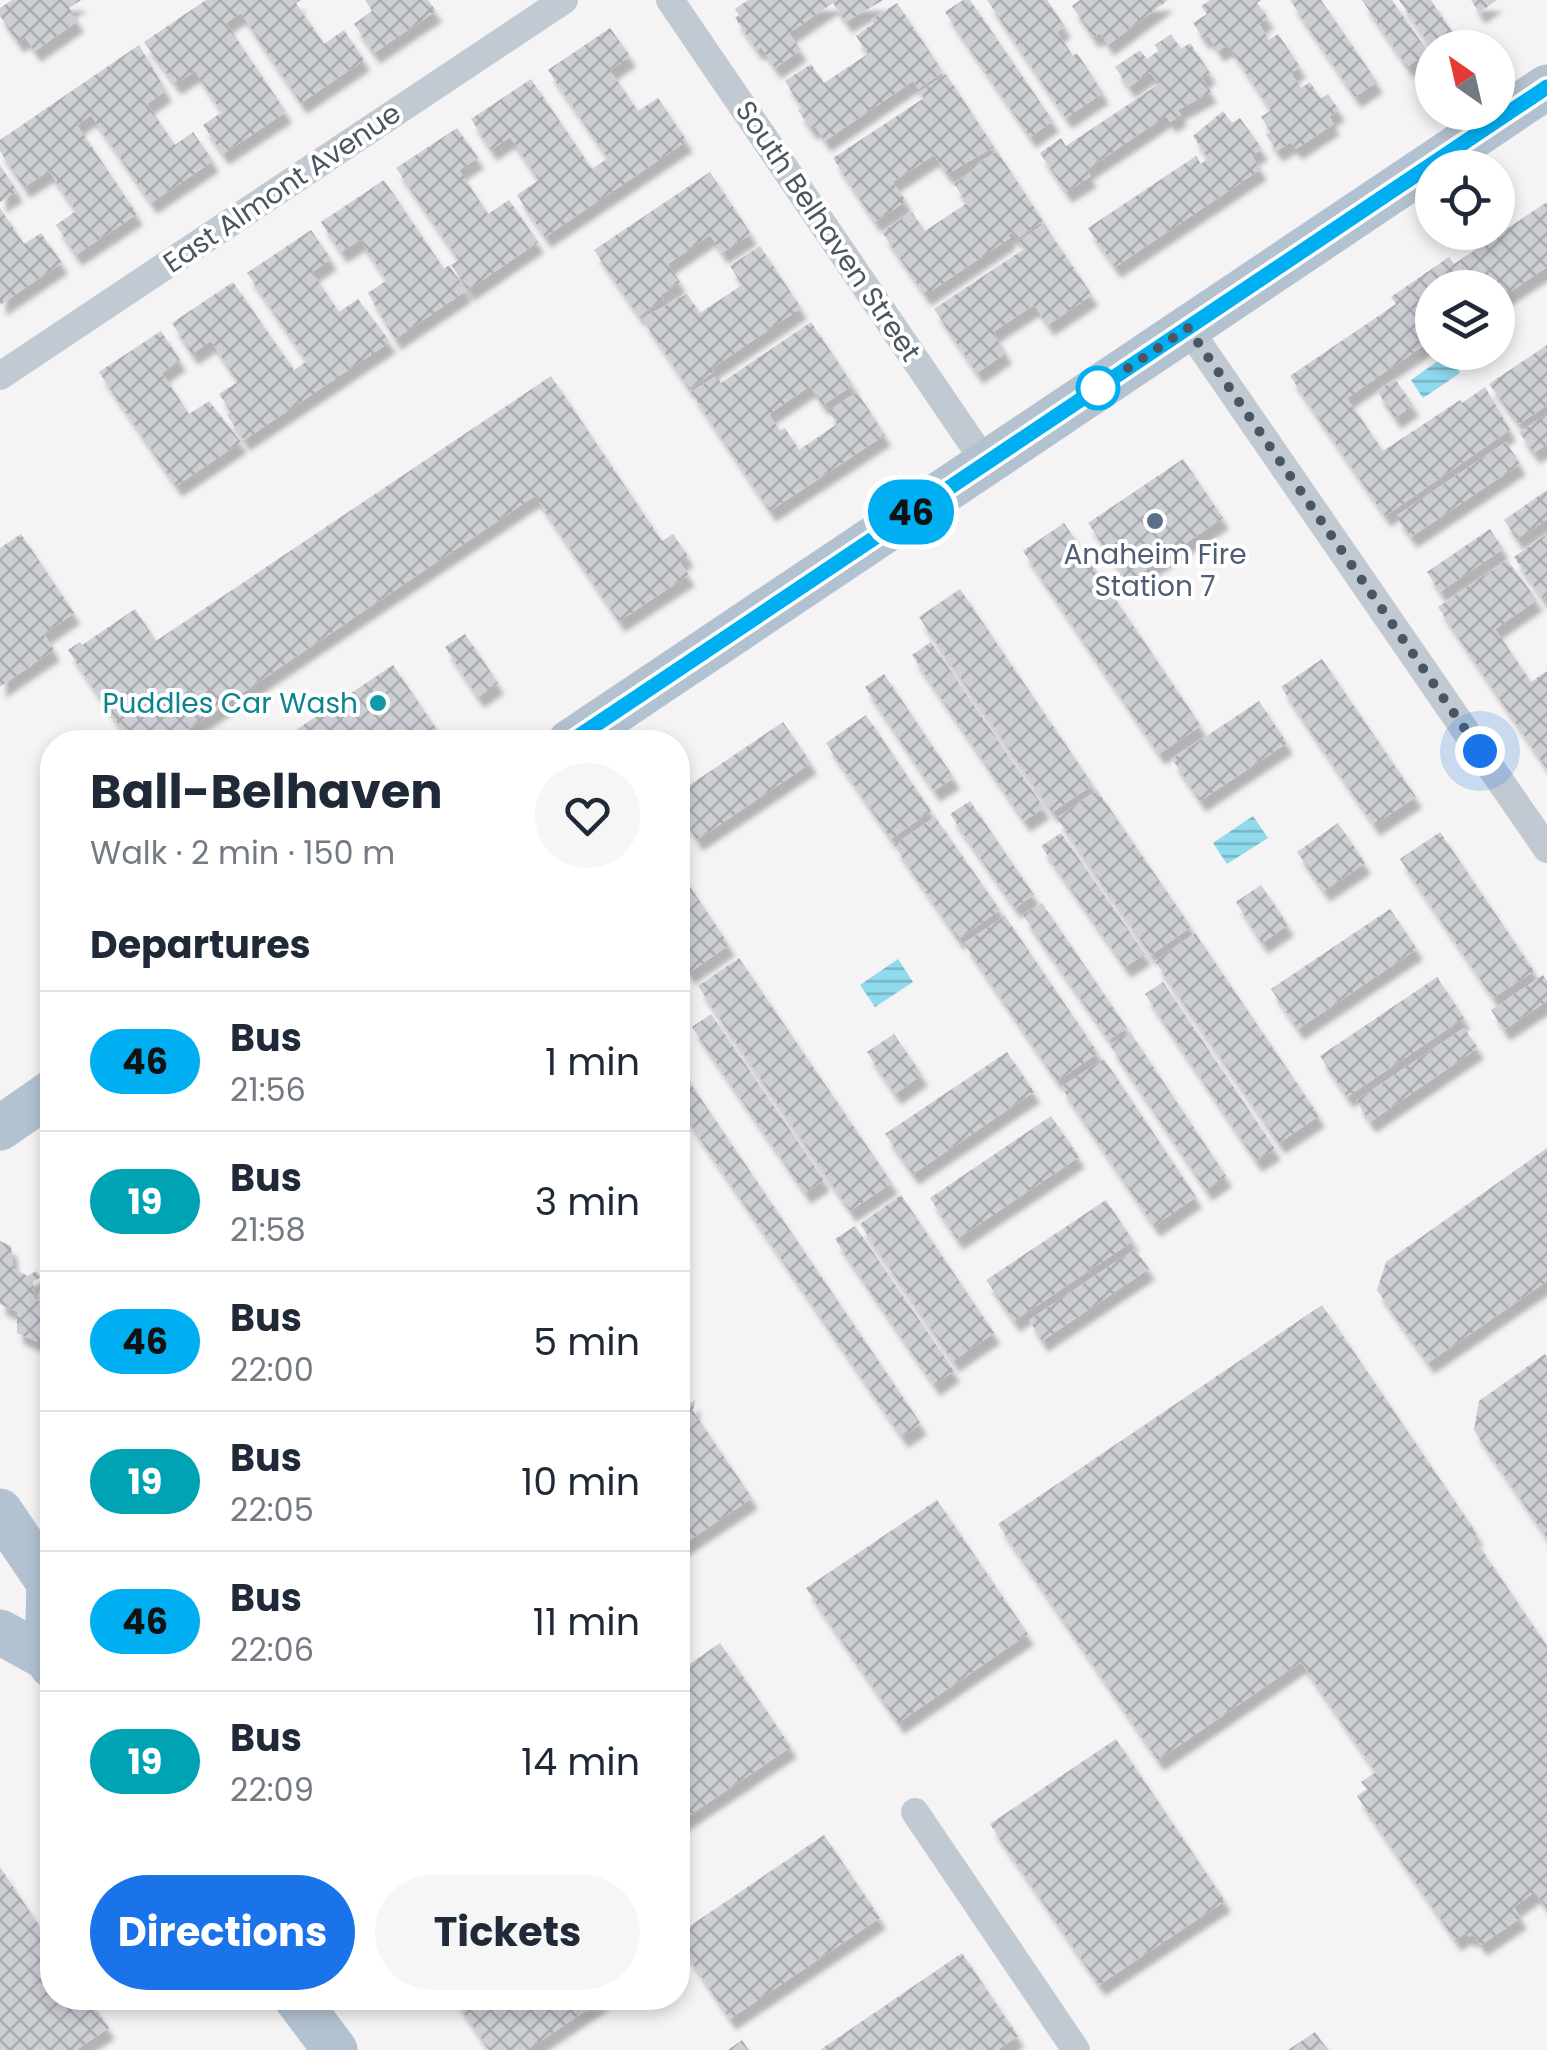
<!DOCTYPE html>
<html lang="en">
<head>
<meta charset="utf-8">
<style>
  :root { --surface:#fff; --page:#f6f6f7; --text:#1f2937; --muted:#747a83; --line:#e0e1e3; --accent:#1a73e8 }
  body { margin:0; font-family:Poppins,sans-serif; background:var(--page); color:var(--text); height:100vh; display:flex; flex-direction:column; font-size:38px; white-space:nowrap }
  * { box-sizing:border-box; margin:0 }
  p { font-size:32px; color:var(--muted) }
  .icon { flex:none; width:55px; height:55px; fill:none; stroke:currentColor; stroke-width:2; stroke-linecap:round; stroke-linejoin:round }
  .map { position:relative; flex:1; overflow:hidden }
  .side { position:absolute; left:40px; top:730px; width:650px; height:1280px; display:flex; flex-direction:column; background:var(--surface); border-radius:40px; box-shadow:0 5px 15px #0003 }
  .side>* { flex:none }
  .badge { padding:0 20px; border-radius:32px; font-size:35px; line-height:65px }
  .needle { width:65px; rotate:326deg }
  .fabs { position:absolute; left:1415px; top:30px; display:grid; gap:20px }
  .fabs a { display:grid; place-items:center; width:100px; height:100px; border-radius:50%; background:var(--surface); box-shadow:0 5px 15px #0003; font-size:50px }
  .you { position:absolute; width:50px; height:50px; margin:-25px; border:8px solid #fff; border-radius:50%; background:#1a73e8; box-shadow:0 0 0 15px #1a73e833 }
  .map>.badge { position:absolute; translate:-50% -50%; box-shadow:0 0 0 5px #fff }
  h2 { padding:0 50px; font-size:38px; line-height:90px }
  .round { display:grid; place-items:center; flex:none; width:105px; height:105px; border-radius:52px; background:var(--page) }
  .headline { display:flex; align-items:center; justify-content:space-between; height:170px; padding:0 50px }
  h1 { font-size:48px; font-weight:700; line-height:75px }
  .primary-button { display:flex; gap:20px; margin-top:auto; padding:20px 50px }
  .primary-button a { flex:1; height:115px; border-radius:60px; background:var(--accent); color:#fff; font-size:40px; font-weight:700; line-height:115px; text-align:center }
  .primary-button a+a { background:var(--page); color:var(--text) }
  ul { padding:0; list-style:none }
  li { display:flex; align-items:center; gap:30px; height:140px; padding:0 50px; border-top:2px solid var(--line) }
  li div { flex:1 }
  li b { display:block; font-size:38px }
  li em { font-style:normal }
  li .badge { min-width:110px; font-weight:700; text-align:center }
  .map>svg:first-child { display:block }
</style>
</head>
<body>
<div class="map">
<svg width="1547" height="2050" viewBox="0 0 1547 2050">
  <defs>
    <pattern id="water-rules" width="6" height="5" patternUnits="userSpaceOnUse" patternTransform="scale(2.5)"><rect width="6" height="5" fill="#90daee"/><path d="M0 2.5h6" fill="none" stroke="#78b4c4"/></pattern>
    <pattern id="building-cross-hatch" width="8" height="8" patternUnits="userSpaceOnUse" patternTransform="scale(2.5)"><rect width="8" height="8" fill="#cdcfd5"/><path d="M0 0l8 8M0 8l8-8" fill="none" stroke="#a8abb0"/></pattern>
    <filter id="shadow"><feDropShadow dx="6" dy="11" stdDeviation="2.5" flood-color="#0004"/></filter>
  </defs>
  <rect width="100%" height="100%" fill="#f5f3f3"/>
  <path fill="url(#water-rules)" d="M1448 354 1460 373 1423 398 1411 380Z
    M1253 816 1268 838 1227 864 1213 843Z
    M898 959 913 982 875 1007 860 985Z"/>
  <path fill="url(#building-cross-hatch)" filter="url(#shadow)" d="M12 0H81L69 8 78 21 35 51 25 37 18 42 0 16V8Z
    M206 0H301L296 3 324 44 344 30 364 60 301 103 241 13 226 23 286 112 223 154 203 125 222 112 195 71 175 84 144 42Z
    M365 0H428L436 11 374 53 354 24 372 11Z
    M748 0H883L846 22 833 3 789 33 801 50 775 68 761 47 757 50 735 18 739 15 735 9Z
    M963 0H970L1053 121 1030 137 945 12Z
    M987 0H1047L1065 27 1057 32 1073 56 1077 53 1103 93 1066 118Z
    M1080 0H1168L1108 45 1100 33 1093 37 1072 6Z
    M1210 0H1261L1257 3 1268 18 1259 24 1269 40 1278 34 1300 67 1291 73 1301 88 1310 82 1321 99 1328 94 1339 110 1329 117 1334 124 1296 149 1291 142 1277 151 1266 135 1271 132 1261 117 1271 110 1228 45 1218 51 1208 36 1204 39 1193 23 1207 14 1201 6Z
    M1290 0H1321L1377 82 1355 97Z
    M1362 0H1392L1428 52 1407 67Z
    M1399 0H1431L1454 35 1432 48Z
    M1471 0H1497L1479 13Z
    M897 3 943 72 918 89 913 81 825 141 815 126 811 129 798 110 802 108 785 81 811 64 824 83 868 54 856 36 874 23 871 20Z
    M610 28 630 56 610 70 638 111 658 98 687 141 545 237 517 195 539 180 510 137 491 150 471 119 531 79 592 169 608 158 548 70Z
    M1171 34 1181 49 1190 43 1210 73 1202 78 1211 92 1178 110 1181 115 1170 122 1166 116 1086 170 1091 176 1066 192 1040 153 1061 138 1066 146 1159 84 1150 72 1129 87 1115 67 1140 50 1147 59 1158 51 1155 45Z
    M139 45 166 91 147 104 175 145 193 132 213 161 151 203 91 115 77 125 137 214 76 255 56 225 76 211 49 171 24 187 0 151V140Z
    M946 74 994 147 947 174 934 155 893 182 906 201 875 222 833 158 924 98 919 92Z
    M1223 111 1232 123 1240 118 1262 149 1252 156 1261 169 1115 267 1088 228 1196 156 1201 164 1208 158 1193 136Z
    M457 128 478 158 459 170 488 214 509 200 538 242 468 290 451 265 459 260 396 168Z
    M997 151 1043 221 1017 239 1012 232 1008 235 1010 238 925 295 882 232 912 212 925 231 967 203 954 184 973 171 970 168Z
    M0 165 17 191 0 202Z
    M710 172 751 234 722 253 710 235 668 264 680 282 661 295 664 299 639 316 594 250Z
    M384 180 444 269 449 265 466 291 395 339 368 293 387 280 360 240 341 252 321 222Z
    M1547 202V267L1498 300V288H1432V340L1347 398 1383 451 1460 400 1462 403 1485 387 1510 430 1385 516 1290 376 1396 304 1391 297 1449 257 1454 264Z
    M0 208 24 244 41 233 62 263 0 305Z
    M1044 224 1092 295 1048 325 1034 305 993 332 1006 353 977 373 934 309 1024 249 1019 241Z
    M311 230 331 259 312 272 339 312 358 299 390 342 244 440 227 415 231 412 219 394 238 382 211 341 192 354 172 323 233 282 294 370 307 361 247 273Z
    M760 246 801 308 712 368 714 372 689 389 642 318 687 294 700 313 742 285 730 266Z
    M811 322 853 385 823 405 810 386 769 414 780 431 785 428 799 450 837 424 828 411 857 392 885 435 770 511 691 392 716 376 721 383Z
    M161 331 180 360 162 373 189 414 209 401 241 442 176 486 99 372Z
    M1547 345V405L1519 424 1489 384Z
    M551 376 662 541 673 534 688 556 679 561 689 575 619 621 535 496 169 742H130L68 650 80 642 82 645 135 609 156 641Z
    M1395 379 1413 405 1395 418 1377 391Z
    M1547 414V444L1534 453 1519 432Z
    M1506 442 1520 464 1411 537 1396 516Z
    M1183 459 1223 518 1128 582 1088 523Z
    M1547 490V519L1517 539 1504 520Z
    M1064 523 1201 726 1159 754 1023 551Z
    M1490 529 1503 549 1440 592 1427 572Z
    M21 534 74 613 44 634 54 650 0 687V548Z
    M1547 534V596L1543 599 1514 557Z
    M1507 560 1537 600 1495 629 1531 682 1547 671V769L1438 607Z
    M960 589 1093 785 1052 812 919 617Z
    M465 634 498 683 478 697 445 647Z
    M931 642 1044 808 1024 821 912 655Z
    M1322 659 1416 797 1374 825 1281 687Z
    M393 665 444 740 278 742Z
    M884 674 954 778 934 791 865 687Z
    M1259 701 1287 743 1200 801 1172 759Z
    M866 715 931 811 891 839 826 743Z
    M783 722 811 763 697 840 678 811V793Z
    M1097 790 1191 927 1151 955 1057 818Z
    M970 801 1034 895 1015 908 950 814Z
    M935 817 1000 910 958 939 894 845Z
    M1338 823 1365 863 1324 891 1297 852Z
    M1440 832 1534 971 1493 998 1400 859Z
    M1061 833 1145 954 1125 967 1041 846Z
    M678 869 729 945 689 973 678 957Z
    M1261 885 1288 925 1262 943 1236 902Z
    M1042 903 1127 1028 1109 1040 1023 915Z
    M1390 909 1417 949 1298 1029 1271 989Z
    M1005 916 1098 1053 1057 1081 964 943Z
    M1195 933 1319 1116 1279 1143 1155 961Z
    M739 958 892 1183 850 1211 698 986Z
    M1543 975 1547 981V1001L1504 1030 1491 1010Z
    M1437 977 1464 1018 1347 1097 1320 1056Z
    M1163 982 1275 1149 1256 1161 1145 994Z
    M711 1014 824 1180 805 1193 692 1027Z
    M1464 1028 1478 1048 1370 1122 1356 1101Z
    M1130 1032 1226 1176 1206 1190 1110 1045Z
    M894 1034 922 1075 895 1094 867 1052Z
    M1007 1052 1034 1092 913 1174 885 1134Z
    M1104 1059 1196 1197 1154 1226 1061 1087Z
    M678 1065 921 1424 902 1437 678 1106Z
    M1051 1116 1079 1157 957 1239 930 1198Z
    M1547 1148V1281L1428 1363 1377 1290 1386 1262Z
    M901 1195 994 1333 953 1361 860 1224Z
    M1106 1200 1133 1241 1014 1321 986 1280Z
    M855 1226 954 1371 934 1385 835 1239Z
    M0 1241 11 1246 13 1268 28 1276 36 1271 41 1277 33 1282 35 1299 52 1309V1332L38 1342 17 1333V1312L0 1304Z
    M1135 1249 1149 1269 1042 1341 1029 1320Z
    M1322 1305 1477 1534 1473 1537 1547 1646V1909L1535 1892 1514 1907 1521 1918 1481 1945 1473 1934 1469 1937 1466 1933 1455 1940 1357 1796 1367 1789 1361 1782 1376 1772 1301 1662 1158 1760 998 1524Z
    M1545 1354 1547 1357V1538L1474 1430 1479 1401Z
    M695 1400 693 1411 752 1498 678 1548V1412Z
    M937 1500 1028 1634 898 1723 806 1588Z
    M720 1643 791 1747 678 1823V1672Z
    M1116 1739 1225 1901 1099 1985 990 1824Z
    M824 1835 880 1918 730 2019 678 1941V1934Z
    M0 1867 52 1945V1998H88L109 2028 76 2050H0Z
    M962 1953 1018 2036 998 2050H820Z
    M454 1998H605L527 2050H489Z
    M1315 2032 1328 2050H1288Z
    M742 2040 749 2050H728Z"/>
  <g fill="none" stroke-linecap="round" stroke-linejoin="round">
    <path stroke="#c1cad2" stroke-width="28" d="M670 0 985 462
      M1188 328 1547 849
      M0 376 564 0
      M915 1812 1076 2050"/>
    <path stroke="#b3c2d1" stroke-width="45" d="M570 742 1547 87
      M0 1128 52 1092
      M0 1511 49 1583 47 1658
      M0 1632 47 1658 52 1666
      M296 1998 335 2050"/>
  </g>
  <g fill="none" stroke-linecap="round" stroke-linejoin="round">
    <g stroke="#fff" stroke-width="22">
      <path id="line" d="M570 742 1547 87"/>
    </g>
    <use href="#line" stroke="#00aff2" stroke-width="15"/>
    <path stroke="#4a5661" stroke-width="10" stroke-dasharray="0 18" d="M1098 388 1188 328 1480 751"/>
  </g>
  <circle fill="#fff" stroke="#00aff2" stroke-width="5" cx="1098" cy="388" r="20"/>
  <circle fill="#5c6f8a" stroke="#fff" stroke-width="4" cx="1155" cy="521" r="10"/>
  <circle fill="#0f9aa8" stroke="#fff" stroke-width="4" cx="378" cy="703" r="10"/>
  <g text-anchor="middle" dominant-baseline="central" stroke-width="8" stroke-linejoin="round" paint-order="stroke">
    <g font-size="28" fill="#4a5661" stroke="#fff">
      <text transform="translate(282 188) rotate(-34)">East Almont Avenue</text>
      <text transform="translate(828 231) rotate(56)">South Belhaven Street</text>
    </g>
    <g font-size="28" fill="#4e5e75" stroke="#fff">
      <text x="1155" y="554">Anaheim Fire<tspan x="1155" dy="32">Station 7</tspan></text>
    </g>
    <g font-size="28" fill="#0d838f" stroke="#fff" text-anchor="end">
      <text x="358" y="703">Puddles Car Wash</text>
    </g>
  </g>
</svg>
<div class="fabs">
<a><svg class="needle" viewBox="-14 -14 28 28"><path d="M0-13l5 13h-10z" fill="#e53935"/><path d="M0 13l5-13h-10z" fill="#747a83"/></svg></a>
<a><svg class="icon" aria-label="locate" viewBox="0 0 24 24"><circle cx="12" cy="12" r="6"/><path d="M12 2v4M12 18v4M2 12h4M18 12h4"/></svg></a>
<a><svg class="icon" aria-label="layers" viewBox="0 0 24 24"><path d="M12 4l9 5-9 5-9-5zM3 14l9 5 9-5"/></svg></a>
</div>
<div class="you" style="left:1480px;top:751px"></div>
<b class="badge" style="left:911px;top:512px;background:#00aff2;color:#111">46</b>
<section class="side">
<div class="headline"><div><h1>Ball-Belhaven</h1><p>Walk · 2 min · 150 m</p></div><a class="round"><svg class="icon" aria-label="heart" viewBox="0 0 24 24"><path d="M12 20l-8-8c-3-5 5-10 8-4 3-6 11-1 8 4z"/></svg></a></div>
<h2>Departures</h2>
<ul>
<li><span class="badge" style="background:#00aff2;color:#111">46</span><div><b>Bus</b><p>21:56</p></div><em>1 min</em></li>
<li><span class="badge" style="background:#00a3b4;color:#fff">19</span><div><b>Bus</b><p>21:58</p></div><em>3 min</em></li>
<li><span class="badge" style="background:#00aff2;color:#111">46</span><div><b>Bus</b><p>22:00</p></div><em>5 min</em></li>
<li><span class="badge" style="background:#00a3b4;color:#fff">19</span><div><b>Bus</b><p>22:05</p></div><em>10 min</em></li>
<li><span class="badge" style="background:#00aff2;color:#111">46</span><div><b>Bus</b><p>22:06</p></div><em>11 min</em></li>
<li><span class="badge" style="background:#00a3b4;color:#fff">19</span><div><b>Bus</b><p>22:09</p></div><em>14 min</em></li>
</ul>
<div class="primary-button"><a>Directions</a><a>Tickets</a></div>
</section>
</div>
</body>
</html>
